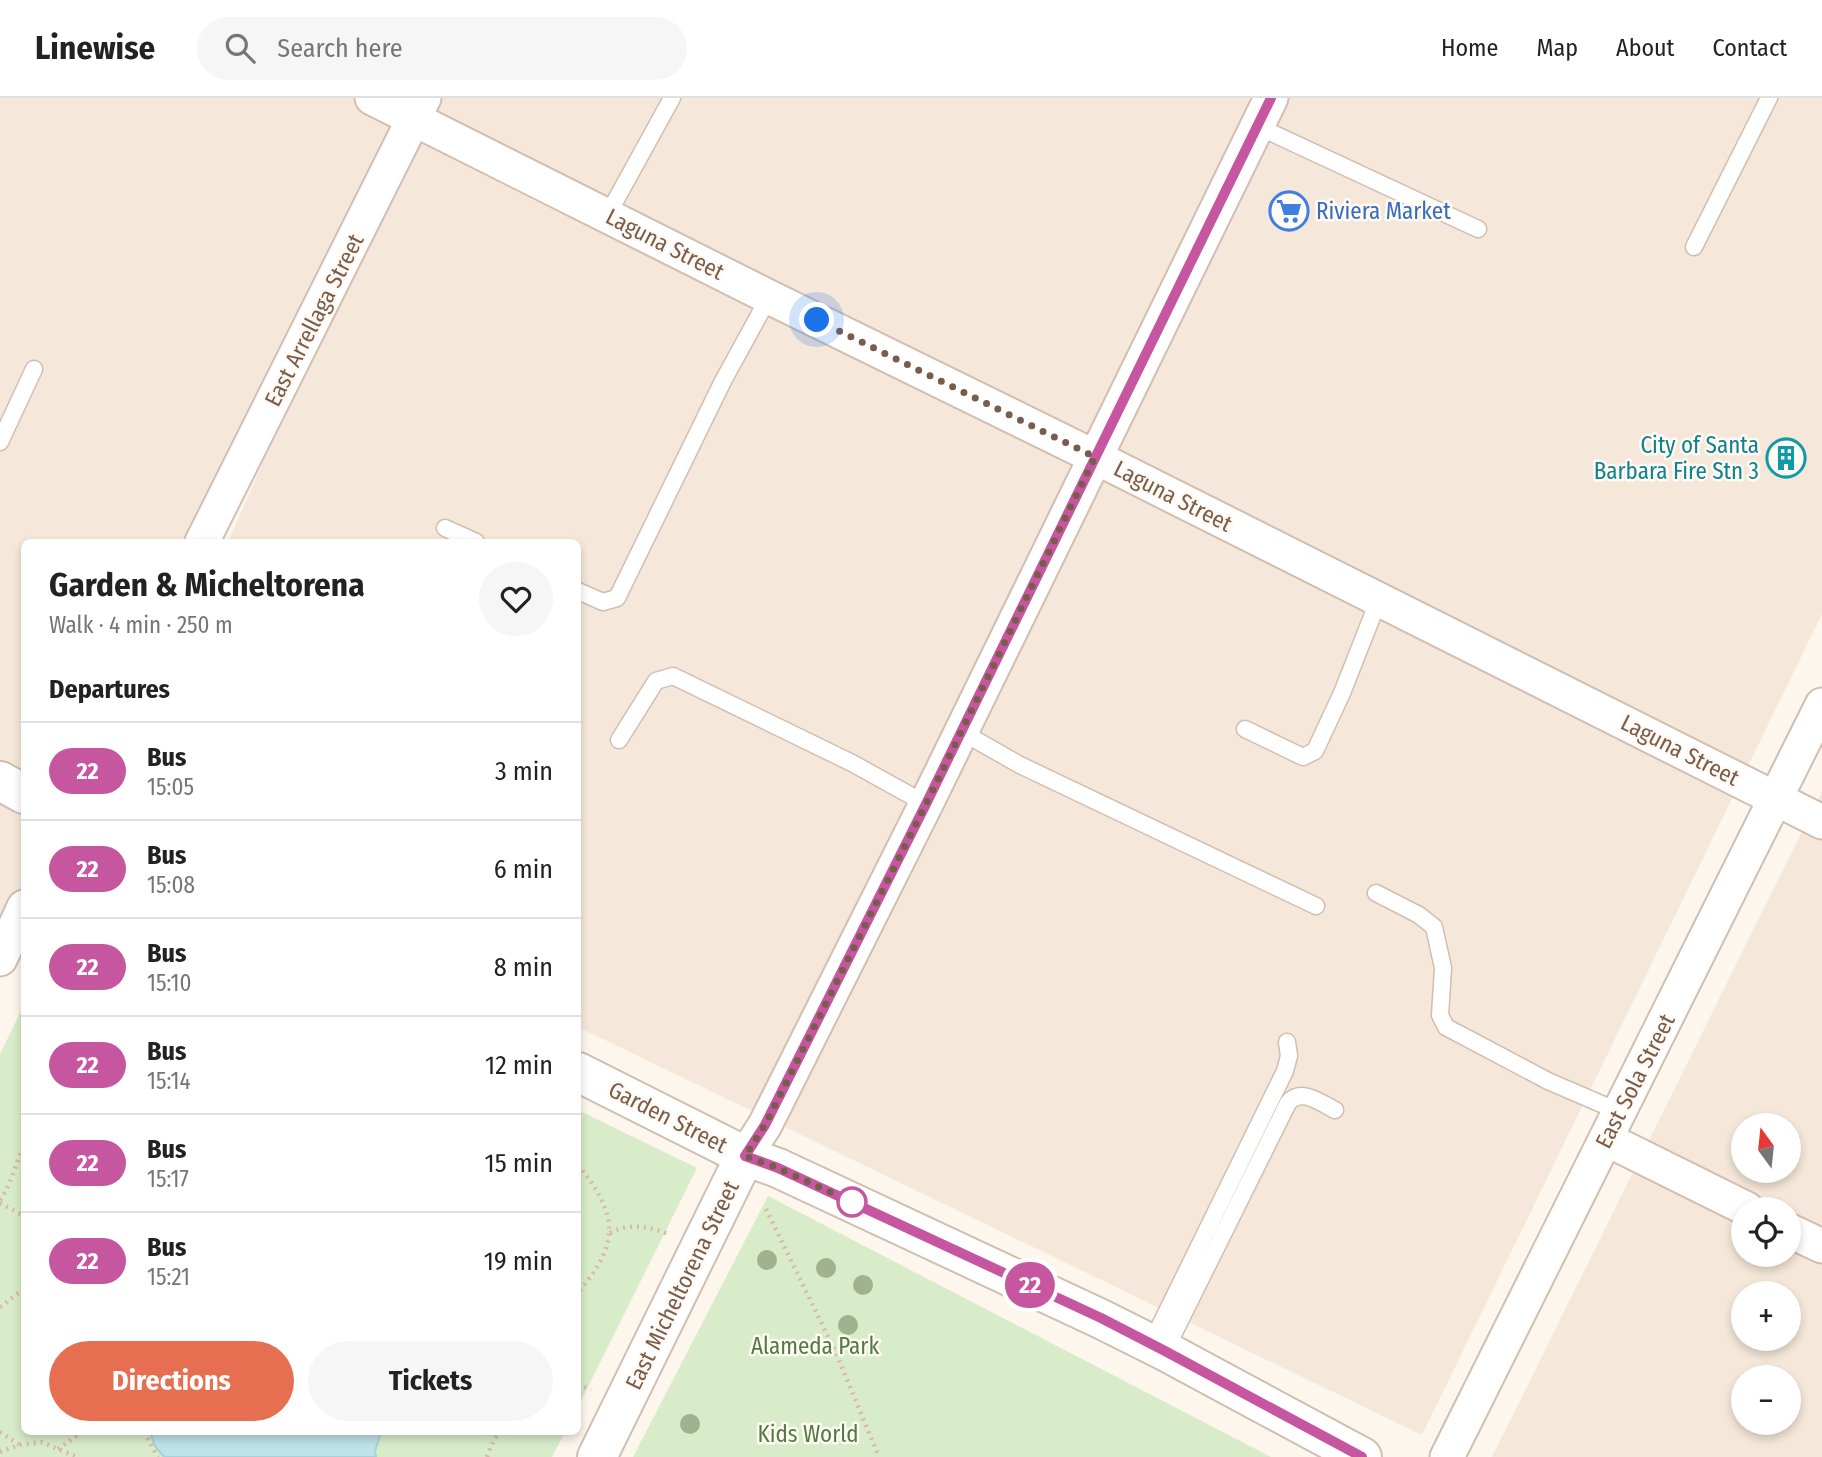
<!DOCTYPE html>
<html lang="en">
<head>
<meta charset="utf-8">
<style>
  :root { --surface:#fff; --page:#f6f6f6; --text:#222; --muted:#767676; --line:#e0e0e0; --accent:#e76f51 }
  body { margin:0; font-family:"Fira Sans Condensed",sans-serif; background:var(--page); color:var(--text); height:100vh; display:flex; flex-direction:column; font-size:26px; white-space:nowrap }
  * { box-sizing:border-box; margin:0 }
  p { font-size:23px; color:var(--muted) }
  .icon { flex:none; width:38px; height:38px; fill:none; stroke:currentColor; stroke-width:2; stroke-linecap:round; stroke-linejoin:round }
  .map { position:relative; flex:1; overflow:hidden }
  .sheet { position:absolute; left:21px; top:441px; width:560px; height:896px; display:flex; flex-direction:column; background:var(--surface); border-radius:10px; box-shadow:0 4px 10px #0003 }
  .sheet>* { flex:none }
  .badge { padding:0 14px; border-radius:23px; font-size:24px; line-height:46px }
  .needle { width:46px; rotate:345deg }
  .buttons { position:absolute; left:1731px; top:1015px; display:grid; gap:14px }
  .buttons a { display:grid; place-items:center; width:70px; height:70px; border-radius:50%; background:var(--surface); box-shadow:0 4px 10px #0003; font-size:35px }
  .you { position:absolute; width:35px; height:35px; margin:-18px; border:5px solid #fff; border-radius:50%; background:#1a73e8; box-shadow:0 0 0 10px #1a73e833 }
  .map>.badge { position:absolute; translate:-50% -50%; box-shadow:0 0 0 4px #fff }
  h2 { padding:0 28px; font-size:26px; line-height:63px }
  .round { display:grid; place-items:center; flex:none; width:74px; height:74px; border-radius:37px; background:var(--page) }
  .summary { display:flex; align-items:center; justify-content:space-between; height:119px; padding:0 28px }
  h1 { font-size:33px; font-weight:700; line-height:52px }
  .action { display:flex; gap:14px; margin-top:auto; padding:14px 28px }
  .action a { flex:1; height:80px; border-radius:42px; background:var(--accent); color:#fff; font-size:28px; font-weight:700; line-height:80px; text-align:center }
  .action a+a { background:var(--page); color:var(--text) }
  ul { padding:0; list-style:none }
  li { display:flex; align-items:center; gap:21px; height:98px; padding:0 28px; border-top:2px solid var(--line) }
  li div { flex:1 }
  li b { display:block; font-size:26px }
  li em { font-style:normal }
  li .badge { min-width:77px; font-weight:700; text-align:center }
  header { display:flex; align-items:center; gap:42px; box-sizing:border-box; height:98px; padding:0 35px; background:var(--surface); border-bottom:2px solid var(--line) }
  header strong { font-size:33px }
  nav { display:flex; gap:38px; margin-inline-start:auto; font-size:24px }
  .search { width:490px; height:63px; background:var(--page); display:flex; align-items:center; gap:18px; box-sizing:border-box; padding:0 24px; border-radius:38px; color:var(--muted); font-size:26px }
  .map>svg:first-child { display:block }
</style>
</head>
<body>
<header>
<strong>Linewise</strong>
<div class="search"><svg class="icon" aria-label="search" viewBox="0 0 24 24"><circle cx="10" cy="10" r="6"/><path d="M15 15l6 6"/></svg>Search here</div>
<nav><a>Home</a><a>Map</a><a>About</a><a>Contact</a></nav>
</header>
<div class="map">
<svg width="1822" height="1359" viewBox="0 0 1822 1359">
  <rect width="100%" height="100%" fill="#fdf6ec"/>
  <path fill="#f5e8da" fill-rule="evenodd" d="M0 0H1822V516L1422 1337 578 929V444H228L406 37 198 444H24V786L0 835Z
    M1822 693V1359H1492ZM1743 1027H1788V1073H1743ZM1743 1111H1788V1157H1743ZM1743 1195H1788V1241H1743ZM1743 1279H1788V1325H1743Z"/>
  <path fill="#d8ecc9" d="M24 907V1334H565L552 1359H0V956Z
    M578 1012 697 1070 578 1309Z
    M768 1098 1271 1359H633Z"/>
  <path fill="#bfe3e8" stroke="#a5d3da" stroke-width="2" d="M150 1334H381L375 1353 376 1359H164L155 1348Z"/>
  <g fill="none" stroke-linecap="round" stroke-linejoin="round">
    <g stroke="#d1beb0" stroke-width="19">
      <path id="service" d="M1257 28 1478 131
        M607 118 672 0
        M1694 149 1769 0
        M0 344 34 271
        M445 430 476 444
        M578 493 603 504 617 500 723 283 769 199
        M1245 631 1303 659 1315 653 1342 595 1379 501
        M962 634 1020 667 1316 808
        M619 642 656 583 673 578 852 665 926 706
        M1376 795 1419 817 1434 829 1443 870 1440 917 1446 929 1548 983 1620 1014
        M1151 1246 1285 973 1289 958 1287 944
        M1165 1253 1288 1005C1301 989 1321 1005 1335 1012"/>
    </g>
    <g stroke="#d1beb0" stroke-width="37">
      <path id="minor" d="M372 0 769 199 1095 359 1822 724
        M202 444 424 0
        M0 861 24 809
        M1606 1041 1747 1111
        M745 1058 765 1027 926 706 1271 0
        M1788 1132 1822 1148
        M1447 1359 1822 607"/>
    </g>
    <g stroke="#d1beb0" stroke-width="42">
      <path id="tertiary" d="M0 683 24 696
        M578 974 745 1058 778 1070 1101 1221 1165 1253 1362 1359
        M597 1359 745 1058"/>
    </g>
    <path stroke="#d9b8a5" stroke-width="4.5" stroke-dasharray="2 5" stroke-linecap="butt" d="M578 1067C618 1116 621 1145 578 1194
      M0 1102C12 1085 15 1066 24 1048
      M0 1105 24 1118
      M766 1111 836 1255 879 1359
      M610 1135C631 1124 648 1129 669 1136
      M0 1209C8 1205 16 1194 24 1193
      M578 1286 591 1292
      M0 1334 20 1347
      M144 1334 158 1359
      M58 1351 82 1334
      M0 1354 20 1347 41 1344 77 1359
      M487 1359 491 1348 499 1334"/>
    <use href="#service" stroke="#fff" stroke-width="16"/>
    <use href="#minor" stroke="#fff" stroke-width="33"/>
    <use href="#tertiary" stroke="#fff" stroke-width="38"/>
  </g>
  <g fill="#a0b28e">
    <circle cx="767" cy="1162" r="10"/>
    <circle cx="826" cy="1170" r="10"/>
    <circle cx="863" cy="1187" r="10"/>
    <circle cx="848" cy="1227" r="10"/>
    <circle cx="690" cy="1326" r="10"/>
  </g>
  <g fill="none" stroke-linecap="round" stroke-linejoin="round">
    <g stroke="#fff" stroke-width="16">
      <path id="line" d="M1271 0 926 706 765 1027 745 1058 778 1070 1101 1220 1165 1253 1362 1359"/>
    </g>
    <use href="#line" stroke="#c756a1" stroke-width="10"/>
    <path stroke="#7a5c4d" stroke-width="7" stroke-dasharray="0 12.6" d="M817 222 1095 359 926 706 765 1027 745 1058 778 1070 852 1104"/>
  </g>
  <defs>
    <g id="supermarket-ring" transform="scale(2.0125)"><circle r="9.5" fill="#fffaf3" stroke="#3f7fe0" stroke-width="1.5"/><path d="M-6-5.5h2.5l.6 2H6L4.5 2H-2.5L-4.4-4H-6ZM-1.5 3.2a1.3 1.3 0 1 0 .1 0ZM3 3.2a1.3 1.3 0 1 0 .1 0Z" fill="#3f7fe0"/></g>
    <g id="building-ring" transform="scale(2.0125)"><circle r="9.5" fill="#fffaf3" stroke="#0f9aa8" stroke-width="1.5"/><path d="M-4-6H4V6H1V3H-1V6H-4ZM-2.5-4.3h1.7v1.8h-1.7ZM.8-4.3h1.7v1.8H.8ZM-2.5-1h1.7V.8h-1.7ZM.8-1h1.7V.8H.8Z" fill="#0f9aa8"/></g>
  </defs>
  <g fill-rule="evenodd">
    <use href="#supermarket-ring" x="1289" y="113"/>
    <use href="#building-ring" x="1786" y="360"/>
  </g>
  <circle fill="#fff" stroke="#c756a1" stroke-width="3.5" cx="852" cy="1104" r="14"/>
  <g text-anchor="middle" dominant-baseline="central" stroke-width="5" stroke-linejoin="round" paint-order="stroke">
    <g font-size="23" fill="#366cbe" stroke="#fffaf3" text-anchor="start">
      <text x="1316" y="113">Riviera Market</text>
    </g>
    <g font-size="23" fill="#7a5c4d" stroke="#fffaf3">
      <text transform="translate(665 146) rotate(27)">Laguna Street</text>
      <text transform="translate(314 222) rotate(-63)">East Arrellaga Street</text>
      <text transform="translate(1173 398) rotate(27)">Laguna Street</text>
      <text transform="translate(1680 652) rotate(27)">Laguna Street</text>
      <text transform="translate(1635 983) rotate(-63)">East Sola Street</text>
      <text transform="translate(668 1019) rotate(27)">Garden Street</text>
      <text transform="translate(682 1187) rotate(-64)">East Micheltorena Street</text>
    </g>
    <g font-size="23" fill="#0d838f" stroke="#fffaf3" text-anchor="end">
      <text x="1759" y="347">City of Santa<tspan x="1759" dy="26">Barbara Fire Stn 3</tspan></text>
    </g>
    <g font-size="23" fill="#537a41" stroke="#fffaf3">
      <text x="815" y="1248">Alameda Park</text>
      <text x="808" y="1336">Kids World</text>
    </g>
  </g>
</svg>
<div class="buttons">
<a><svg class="needle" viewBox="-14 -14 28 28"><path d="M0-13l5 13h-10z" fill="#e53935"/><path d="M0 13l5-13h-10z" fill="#767676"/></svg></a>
<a><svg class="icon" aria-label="locate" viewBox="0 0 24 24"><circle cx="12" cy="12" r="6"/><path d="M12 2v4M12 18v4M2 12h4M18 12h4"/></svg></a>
<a>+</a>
<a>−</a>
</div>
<div class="you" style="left:817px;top:222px"></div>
<b class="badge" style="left:1030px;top:1187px;background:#c756a1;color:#fff">22</b>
<section class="sheet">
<div class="summary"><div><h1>Garden &amp; Micheltorena</h1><p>Walk · 4 min · 250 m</p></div><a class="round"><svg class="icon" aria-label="heart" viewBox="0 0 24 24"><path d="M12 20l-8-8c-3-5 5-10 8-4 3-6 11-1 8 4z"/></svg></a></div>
<h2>Departures</h2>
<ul>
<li><span class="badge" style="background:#c756a1;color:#fff">22</span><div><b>Bus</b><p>15:05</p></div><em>3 min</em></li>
<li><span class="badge" style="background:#c756a1;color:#fff">22</span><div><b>Bus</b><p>15:08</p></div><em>6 min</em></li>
<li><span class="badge" style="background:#c756a1;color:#fff">22</span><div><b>Bus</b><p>15:10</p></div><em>8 min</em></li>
<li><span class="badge" style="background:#c756a1;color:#fff">22</span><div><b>Bus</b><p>15:14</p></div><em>12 min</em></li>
<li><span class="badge" style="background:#c756a1;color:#fff">22</span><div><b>Bus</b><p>15:17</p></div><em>15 min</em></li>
<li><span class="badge" style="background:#c756a1;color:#fff">22</span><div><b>Bus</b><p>15:21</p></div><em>19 min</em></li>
</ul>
<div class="action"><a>Directions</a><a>Tickets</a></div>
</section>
</div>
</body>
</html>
